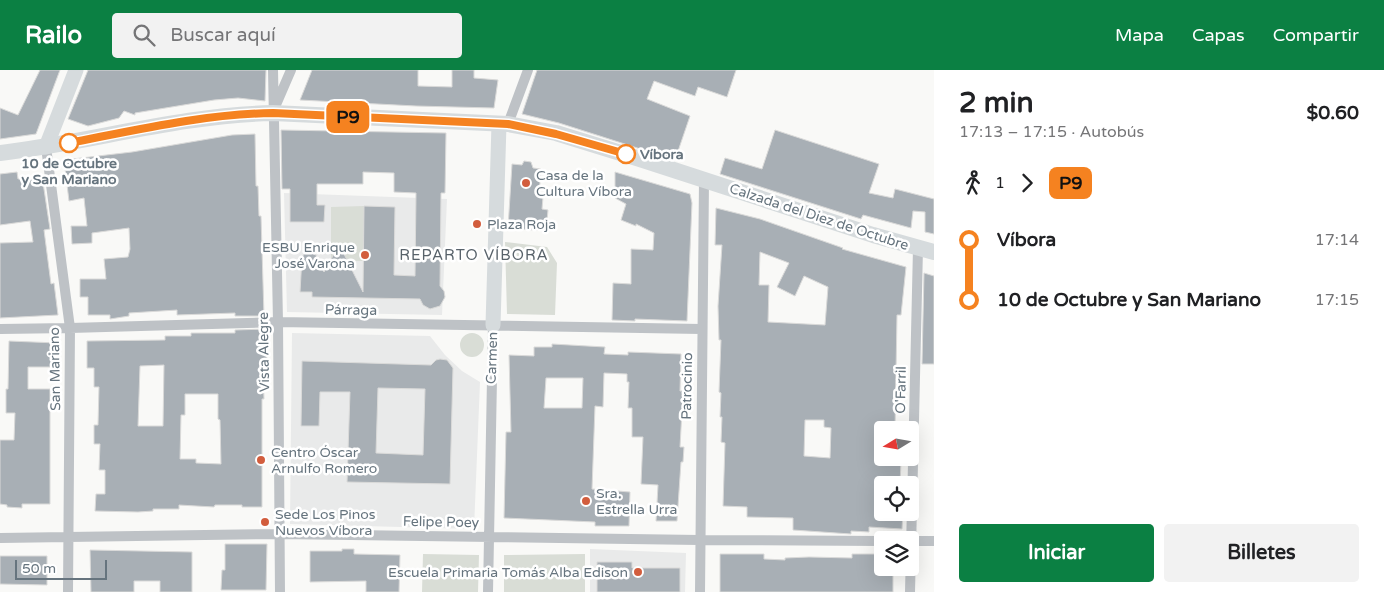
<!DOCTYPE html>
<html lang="es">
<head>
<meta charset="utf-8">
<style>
  :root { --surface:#fff; --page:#f2f2f2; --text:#202124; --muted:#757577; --accent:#0b8043 }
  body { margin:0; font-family:"Varela Round",sans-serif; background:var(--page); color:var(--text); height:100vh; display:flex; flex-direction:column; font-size:19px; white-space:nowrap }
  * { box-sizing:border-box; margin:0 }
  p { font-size:16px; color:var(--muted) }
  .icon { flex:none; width:28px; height:28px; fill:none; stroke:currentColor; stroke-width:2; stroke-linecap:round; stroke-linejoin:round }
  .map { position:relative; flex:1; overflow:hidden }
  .side { display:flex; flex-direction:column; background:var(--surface); width:450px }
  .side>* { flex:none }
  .badge { padding:0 10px; border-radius:8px; font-size:18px; line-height:32px }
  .needle { width:32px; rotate:259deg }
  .buttons { position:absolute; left:874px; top:351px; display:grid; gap:10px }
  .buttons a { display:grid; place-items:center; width:45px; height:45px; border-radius:5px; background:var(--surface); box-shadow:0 5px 20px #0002; font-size:25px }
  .scale { position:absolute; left:15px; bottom:12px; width:92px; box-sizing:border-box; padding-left:5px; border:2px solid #66747e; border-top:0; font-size:14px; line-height:18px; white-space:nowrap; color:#66747e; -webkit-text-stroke:4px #fff; paint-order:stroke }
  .map>.badge { position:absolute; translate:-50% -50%; box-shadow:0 0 0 2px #fff }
  .legs { display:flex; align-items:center; gap:8px; height:55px; padding:0 25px; font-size:16px }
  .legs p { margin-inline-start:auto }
  .overview { display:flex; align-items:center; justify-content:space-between; height:85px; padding:0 25px }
  h1 { font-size:28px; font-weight:800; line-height:38px }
  .cta { display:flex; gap:10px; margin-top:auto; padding:10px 25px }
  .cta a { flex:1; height:58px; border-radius:5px; background:var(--accent); color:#fff; font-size:20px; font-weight:800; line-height:58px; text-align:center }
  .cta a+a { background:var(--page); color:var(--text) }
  ul { padding:0 25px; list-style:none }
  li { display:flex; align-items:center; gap:18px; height:60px; font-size:19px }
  li i { display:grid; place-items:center; width:8px; height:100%; margin:0 6px; background:currentColor }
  li i::after { content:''; width:12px; height:12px; margin:-6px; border:4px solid; border-radius:50%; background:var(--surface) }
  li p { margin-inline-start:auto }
  li:first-child i { background:linear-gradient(#0000 50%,currentColor 0) }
  li:last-child i { background:linear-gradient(currentColor 50%,#0000 0) }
  header { display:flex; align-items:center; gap:30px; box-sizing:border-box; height:70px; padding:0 25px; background:var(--accent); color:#fff }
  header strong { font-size:24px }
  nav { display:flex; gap:28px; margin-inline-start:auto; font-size:18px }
  .search { width:350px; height:45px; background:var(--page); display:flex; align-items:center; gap:12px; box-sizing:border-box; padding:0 18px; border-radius:5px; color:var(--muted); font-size:19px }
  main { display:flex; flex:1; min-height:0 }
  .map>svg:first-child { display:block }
</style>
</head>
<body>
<header>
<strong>Railo</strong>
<div class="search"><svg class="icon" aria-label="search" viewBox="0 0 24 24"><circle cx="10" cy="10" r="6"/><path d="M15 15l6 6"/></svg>Buscar aquí</div>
<nav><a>Mapa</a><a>Capas</a><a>Compartir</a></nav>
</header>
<main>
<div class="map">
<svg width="934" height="522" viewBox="0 0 934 522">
  <rect width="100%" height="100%" fill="#f9f9f7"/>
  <path fill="#e9eaea" d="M284 123 447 129 442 245 287 242Z
    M292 263 430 266 445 285 462 301 480 312 474 459 290 454Z
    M590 479 686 483 685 522H590Z"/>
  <path fill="#d9ddd6" d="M364 136 363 191H331V137Z
    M505 172 547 177 557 193 555 245 507 244Z
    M460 275a12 12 0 1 1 24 0a12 12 0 1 1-24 0Z
    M423 484 479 485 478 522H422Z
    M585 484V522H504V485Z"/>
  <path fill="#a8afb5" stroke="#dadad9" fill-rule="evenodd" d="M40 0H60L36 64 0 69V38L18 45Z
    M88 0H266L265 31 238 28 214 30 135 43V45L124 41 119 48 88 56 68 49Z
    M312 0H418V16L452 17V0H474V8L498 10 494 38 416 36 300 30Z
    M537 0H736L727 27 698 17 695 26 654 11 647 29 690 46 675 90 559 53 522 44Z
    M281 60 446 63 445 123H441L440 216 444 221 445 227 440 236 430 239 423 235 420 229 312 227V222H300L302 187 305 183 310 182 316 185 324 202 334 184 339 183 344 184 363 222 364 136 395 137 394 205 415 206 416 123 394 122V103L363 102V114H317V135H325L324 152H290V119H282Z
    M775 60 879 94 869 123 893 128 895 119 934 129V164L925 162V142L913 141 911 158 863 145 861 149 720 104 725 88 762 99Z
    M255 64 256 116H258L259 146H261L264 246H235V243L177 245V240L129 243V246L110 249V245H88V227H80V209H106L104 189 128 187 130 179 129 158 92 163V173L72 174 71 156H87L84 128 69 131 64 90 132 82 232 65Z
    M524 91 531 92 533 98 541 99 539 126 543 127 542 139 548 140 546 161 508 158 512 94 522 95Z
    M17 102 18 109 42 106 50 159 44 160 51 214 54 213 58 245 0 248V173L33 172 30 151 0 155V104Z
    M615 102 690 124 692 133 687 251 635 249V251L612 250 613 213 631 214V179L653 180 654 163 636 154V156L621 150 626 134 615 128Z
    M716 138 760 149 843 178 842 179 906 197 901 245H897L895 360H882V390L901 391 900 415H882V442H903L902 459 869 457V462L851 461V464L793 460V448L747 447V437L723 436 725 373 721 372 722 347H720L721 323 719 322 721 270H719L718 236 722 175H715ZM760 182 789 193 777 217 795 226 804 206 828 217 825 255 768 252 769 215H759ZM805 350H824V357L831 358 830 388 804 386Z
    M924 203 934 206V294H922Z
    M267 259V302H263L264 329H262V437H242V435H215L214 437 179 435V439H153V441L138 442 95 441 96 424H105V400H99L100 374H94V355H98L99 317H94V298H87V271L165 270V266H191V263H235V260ZM164 295 163 356H138L140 296ZM185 324H218V349L220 350 221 394 196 393V389H180L181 345H185Z
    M9 271 57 273V297H28V319H50V434H22V438L7 437V435L0 434V370H14L15 343H6V319H8Z
    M552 274 605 277 604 284 628 285V282L681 284 680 321H685L684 340H682L680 377H684L683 392H681L677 451H656L658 415 641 414 643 367H632V338H628L629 312H627V304L604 303 603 337 595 336 592 419 630 422 629 456H595V452L504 448 506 362H511L509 285 534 286V277H552ZM546 308H583L582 338H544Z
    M440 289 447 290 453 298 450 414 347 412 350 322H320L319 356H301L302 291 431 295 436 290ZM378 318 425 319 423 385 376 383Z
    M225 474H267L266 520H221L222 500H225Z
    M342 479H354V484L400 485 399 522H366V511L310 512V481H342Z
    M90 480 192 482V522H160V511H134V522H91Z
    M720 484H764V489L785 490V488L809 487 852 488V484H882V498H893V522H720Z
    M0 486H47V515L0 514Z
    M597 492H632V498H680V522H597Z"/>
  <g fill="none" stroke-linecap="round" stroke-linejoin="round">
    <path stroke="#bec2c6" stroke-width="10" d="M273 0 278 252 280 522
      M275 37 291 0
      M508 54 528 0
      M46 77 70 258 68 522
      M0 259 70 258 278 252 701 259
      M0 468 280 464 699 470 882 471
      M910 471H934
      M488 522 493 255
      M700 522 704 110
      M910 522 918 178"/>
    <path stroke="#d6dbdd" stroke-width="15" d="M46 77 76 0
      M493 255 499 54"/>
    <path stroke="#d6dbdd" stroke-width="16" d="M0 83C91 72 181 45 273 43L508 54 556 63 640 89 873 165 934 182"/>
  </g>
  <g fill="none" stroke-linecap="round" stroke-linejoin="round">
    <g stroke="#fff" stroke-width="11">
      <path id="line-1" d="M69 73C136 60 204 44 273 43L508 54 556 64 626 84"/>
    </g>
    <use href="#line-1" stroke="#f58220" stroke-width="8"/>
  </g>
  <g fill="#fff" stroke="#f58220" stroke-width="2.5">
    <circle cx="69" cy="73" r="9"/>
    <circle cx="626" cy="84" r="9"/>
  </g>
  <g fill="#d25d3d" stroke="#fff" stroke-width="2">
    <circle cx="526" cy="113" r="5"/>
    <circle cx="477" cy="154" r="5"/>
    <circle cx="365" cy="185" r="5"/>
    <circle cx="261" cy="390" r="5"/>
    <circle cx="586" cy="431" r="5"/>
    <circle cx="265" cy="452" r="5"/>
    <circle cx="638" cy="502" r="5"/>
  </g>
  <g text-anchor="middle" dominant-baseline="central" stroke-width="5" stroke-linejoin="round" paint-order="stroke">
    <g font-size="14" font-weight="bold" fill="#66747e" stroke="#fff" text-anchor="start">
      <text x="640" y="84">Víbora</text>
      <text x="69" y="93" text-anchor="middle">10 de Octubre<tspan x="69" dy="16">y San Mariano</tspan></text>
    </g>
    <g font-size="14" fill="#66747e" stroke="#fff" text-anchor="start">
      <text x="536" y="105">Casa de la<tspan x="536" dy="16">Cultura Víbora</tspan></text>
      <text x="487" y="154">Plaza Roja</text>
      <text x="355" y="177" text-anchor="end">ESBU Enrique<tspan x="355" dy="16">José Varona</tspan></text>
      <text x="271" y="382">Centro Óscar<tspan x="271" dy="16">Arnulfo Romero</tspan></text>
      <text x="596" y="423">Sra.<tspan x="596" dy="16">Estrella Urra</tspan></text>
      <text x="275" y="444">Sede Los Pinos<tspan x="275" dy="16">Nuevos Víbora</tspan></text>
      <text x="628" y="502" text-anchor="end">Escuela Primaria Tomás Alba Edison</text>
    </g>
    <g font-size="14" fill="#66747e" stroke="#fff">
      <text transform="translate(819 147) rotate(18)">Calzada del Diez de Octubre</text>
      <text transform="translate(351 240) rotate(1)">Párraga</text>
      <text transform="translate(264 282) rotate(-91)">Vista Alegre</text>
      <text transform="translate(492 288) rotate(-88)">Carmen</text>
      <text transform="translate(55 299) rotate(-91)">San Mariano</text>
      <text transform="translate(687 316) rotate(-89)">Patrocinio</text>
      <text transform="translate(901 320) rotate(-89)">O'Farril</text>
      <text transform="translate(441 452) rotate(1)">Felipe Poey</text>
    </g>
    <g font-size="15" letter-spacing="1" fill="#58626a" stroke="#fff">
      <text x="474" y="185">REPARTO VÍBORA</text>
    </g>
  </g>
</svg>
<div class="buttons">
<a><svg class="needle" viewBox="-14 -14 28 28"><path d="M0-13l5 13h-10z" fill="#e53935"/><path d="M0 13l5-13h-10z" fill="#757577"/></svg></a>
<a><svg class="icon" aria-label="locate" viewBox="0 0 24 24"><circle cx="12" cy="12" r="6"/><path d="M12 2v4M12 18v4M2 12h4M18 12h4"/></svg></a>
<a><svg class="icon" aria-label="layers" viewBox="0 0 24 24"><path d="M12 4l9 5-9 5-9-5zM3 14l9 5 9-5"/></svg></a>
</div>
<div class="scale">50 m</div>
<b class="badge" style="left:348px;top:47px;background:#f58220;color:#111">P9</b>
</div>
<section class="side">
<div class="overview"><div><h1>2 min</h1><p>17:13 – 17:15 · Autobús</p></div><b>$0.60</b></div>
<div class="legs"><svg class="icon" aria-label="walk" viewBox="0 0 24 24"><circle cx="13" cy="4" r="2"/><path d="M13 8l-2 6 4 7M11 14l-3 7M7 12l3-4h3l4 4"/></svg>1<svg class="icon" aria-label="forward" viewBox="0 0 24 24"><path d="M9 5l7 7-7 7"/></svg><b class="badge" style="background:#f58220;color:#111">P9</b></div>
<ul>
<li><i style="color:#f58220"></i><b>Víbora</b><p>17:14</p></li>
<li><i style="color:#f58220"></i><b>10 de Octubre y San Mariano</b><p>17:15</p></li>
</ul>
<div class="cta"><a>Iniciar</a><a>Billetes</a></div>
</section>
</main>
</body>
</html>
